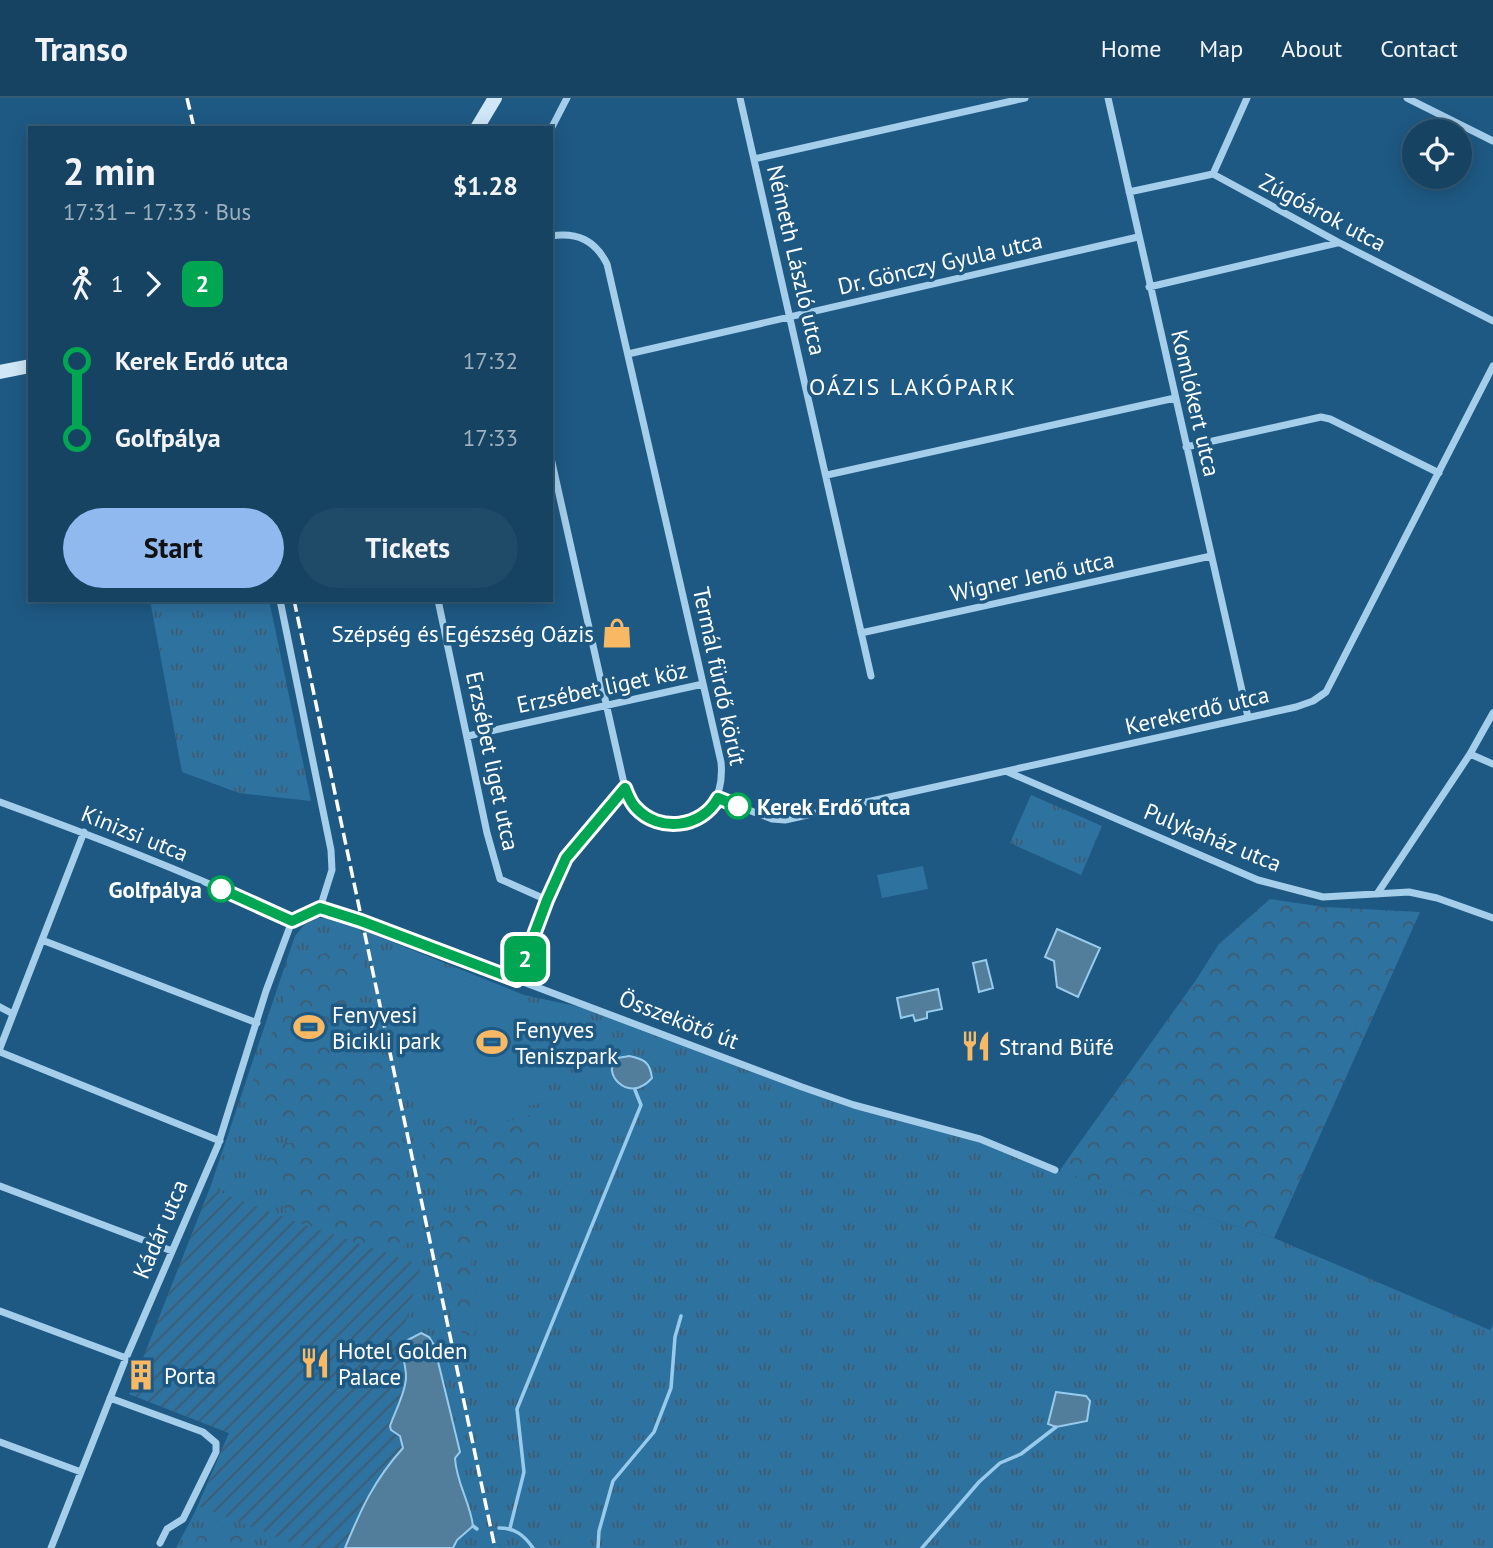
<!DOCTYPE html>
<html lang="en">
<head>
<meta charset="utf-8">
<style>
  :root { --surface:#164362; --page:#1f4a68; --text:#f1f3f6; --muted:#9eb0be; --line:#355c77; --accent:#90b9f0 }
  body { margin:0; font-family:"PT Sans",sans-serif; background:var(--page); color:var(--text); height:100vh; display:flex; flex-direction:column; font-size:26px; white-space:nowrap }
  * { box-sizing:border-box; margin:0 }
  p { font-size:23px; color:var(--muted) }
  .icon { flex:none; width:38px; height:38px; fill:none; stroke:currentColor; stroke-width:2; stroke-linecap:round; stroke-linejoin:round }
  .map { position:relative; flex:1; overflow:hidden }
  .sheet { position:absolute; left:28px; top:28px; width:525px; height:476px; display:flex; flex-direction:column; background:var(--surface); border-radius:0px; box-shadow:0 4px 18px #0003,0 0 0 2px var(--line) }
  .sheet>* { flex:none }
  .badge { padding:0 14px; border-radius:10px; font-size:24px; line-height:46px }
  .fabs { position:absolute; left:1402px; top:21px; display:grid; gap:14px }
  .fabs a { display:grid; place-items:center; width:70px; height:70px; border-radius:50%; background:var(--surface); box-shadow:0 4px 18px #0003,0 0 0 2px var(--line); font-size:35px }
  .map>.badge { position:absolute; translate:-50% -50%; box-shadow:0 0 0 4px #fff }
  .legs { display:flex; align-items:center; gap:10px; height:77px; padding:0 35px; font-size:23px }
  .legs p { margin-inline-start:auto }
  .overview { display:flex; align-items:center; justify-content:space-between; height:119px; padding:0 35px }
  h1 { font-size:38px; font-weight:800; line-height:52px }
  .primary-button { display:flex; gap:14px; margin-top:auto; padding:14px 35px }
  .primary-button a { flex:1; height:80px; border-radius:42px; background:var(--accent); color:#111; font-size:28px; font-weight:800; line-height:80px; text-align:center }
  .primary-button a+a { background:var(--page); color:var(--text) }
  ul { padding:0 35px; list-style:none }
  li { display:flex; align-items:center; gap:24px; height:77px; font-size:26px }
  li i { display:grid; place-items:center; width:10px; height:100%; margin:0 9px; background:currentColor }
  li i::after { content:''; width:18px; height:18px; margin:-9px; border:5px solid; border-radius:50%; background:var(--surface) }
  li p { margin-inline-start:auto }
  li:first-child i { background:linear-gradient(#0000 50%,currentColor 0) }
  li:last-child i { background:linear-gradient(currentColor 50%,#0000 0) }
  header { display:flex; align-items:center; gap:42px; box-sizing:border-box; height:98px; padding:0 35px; background:var(--surface); border-bottom:2px solid var(--line) }
  header strong { font-size:33px }
  nav { display:flex; gap:38px; margin-inline-start:auto; font-size:24px }
  .map>svg:first-child { display:block }
</style>
</head>
<body>
<header>
<strong>Transo</strong>
<nav><a>Home</a><a>Map</a><a>About</a><a>Contact</a></nav>
</header>
<div class="map">
<svg width="1493" height="1450" viewBox="0 0 1493 1450">
  <defs>
    <pattern id="grass-tufts" width="24" height="20" patternUnits="userSpaceOnUse" patternTransform="scale(1.75)"><rect width="24" height="20" fill="#2e72a0"/><path d="M3 7l-1-3M5 7V3M7 7l1-3M15 17l-1-3M17 17v-4M19 17l1-3" fill="none" stroke="#405b6e"/></pattern>
    <pattern id="forest-crowns" width="20" height="18" patternUnits="userSpaceOnUse" patternTransform="scale(1.75)"><rect width="20" height="18" fill="#2e72a0"/><path d="M2 6a3 3 0 1 1 6 0M12 15a3 3 0 1 1 6 0" fill="none" stroke="#405b6e"/></pattern>
    <pattern id="garden-furrows" width="10" height="10" patternUnits="userSpaceOnUse" patternTransform="scale(1.75)"><rect width="10" height="10" fill="#2e72a0"/><path d="M-1 1l2-2M0 10L10 0M9 11l2-2" fill="none" stroke="#405b6e"/></pattern>
  </defs>
  <rect width="100%" height="100%" fill="#1e5983"/>
  <path fill="url(#grass-tufts)" d="M150 502H269L311 703 239 695 182 674Z
    M1031 697 1102 728 1081 777 1010 745Z
    M318 820 335 821 524 897 613 916 802 989 980 1041 1055 1072 1274 1140 1490 1232 1493 1227V1450H176L195 1414 229 1335 129 1296 210 1090 295 838 304 827Z"/>
  <path fill="url(#forest-crowns)" d="M1270 801 1324 809 1420 814 1274 1140 1061 1074 1060 1072 1196 882 1219 846Z
    M339 850 358 856 364 871 349 894 355 916 377 928 413 1118 416 1135 399 1155 386 1161C358 1149 301 1133 284 1110 276 1100 281 1089 276 1079 268 1064 260 1061 273 1045H292L298 1038 294 1026 254 1005 249 993 297 869 314 859Z
    M529 1017C536 1023 540 1031 540 1041 541 1062 514 1119 499 1134 492 1142 481 1139 474 1153 467 1167 475 1191 478 1206L473 1214 477 1226 475 1236 467 1238 458 1232 452 1224 432 1117 442 1110 451 1116C472 1109 478 1093 470 1072L461 1071 453 1081 441 1088 429 1082 423 1067 428 1048 440 1032 455 1024 481 1028 497 1026Z
    M223 1427 236 1433 246 1446 244 1450H191L201 1435Z"/>
  <path fill="url(#garden-furrows)" d="M210 1090 280 1118 421 1167 402 1237 401 1254 406 1267V1282L390 1328C393 1335 402 1337 403 1344 404 1354 390 1364 384 1371 366 1395 356 1423 345 1450H305L199 1408 229 1335 129 1296Z"/>
  <path fill="#2e72a0" d="M923 768 928 791 882 800 877 777Z
    M399 852 529 904 588 924 598 964 546 977 551 1003 480 1018 403 1002 372 859Z"/>
  <path fill="#527d9b" stroke="#98cbeb" stroke-width="2" d="M1057 831 1100 850 1078 899 1057 889 1054 863 1045 859Z
    M986 862 993 890 979 894 973 865Z
    M938 891 942 911 927 914V920L915 923 913 917 901 920 897 900Z
    M629 958C644 961 650 964 652 980 628 1008 599 972 618 960 621 959 625 959 629 958Z
    M421 1235 429 1239 434 1247 460 1354 455 1360C456 1384 470 1404 473 1428L457 1442 453 1450H345C361 1411 374 1382 403 1350L400 1338 391 1332 390 1328C395 1313 406 1294 406 1279 406 1266 401 1257 402 1245Z
    M1056 1294 1086 1298 1090 1303 1087 1323 1056 1329 1048 1326Z"/>
  <g fill="none" stroke-linecap="round" stroke-linejoin="round">
    <path stroke="#98cbeb" stroke-width="3.5" d="M473 1428 477 1431
      M499 1430C515 1430 524 1437 533 1450
      M510 1430 524 1374 517 1311 641 1007 635 992
      M598 1450 599 1433 613 1383 654 1334 671 1290 675 1239 681 1218
      M922 1450 979 1384 1000 1365 1021 1356 1056 1329"/>
    <path stroke="#a5ceea" stroke-width="7" d="M740 0 871 578
      M1108 0 1248 619
      M1407 0 1493 43
      M551 31 567 0
      M754 61 1025 0
      M1213 76 1247 0
      M1129 94 1213 76 1338 144 1493 223
      M551 138C577 134 595 142 607 166L721 664C728 735 650 748 625 690L551 360
      M1149 189 1337 145
      M628 256 1138 139
      M1186 349 1321 319 1330 321 1439 375
      M827 377 1175 300
      M280 502 331 752 332 772 320 810
      M438 502 487 735 500 781 547 802
      M861 535 1211 458
      M468 638 703 586
      M1470 656 1493 666
      M1008 674 1258 782 1323 799 1409 794 1437 800 1493 820
      M718 700 772 721 785 722 1296 609 1313 603 1326 594 1493 268
      M0 704C99 740 197 778 292 823
      M1377 796 1470 656 1493 615
      M292 823 320 810 361 823 802 989 854 1007 980 1041 1055 1072
      M42 842 257 925
      M517 882 547 802 566 760 625 690
      M0 909 13 916
      M0 950 84 734
      M0 954 220 1043
      M0 1088 172 1153
      M0 1213 126 1260
      M110 1300 203 1334 216 1345V1354L183 1421 167 1431 160 1445
      M0 1344 81 1374
      M51 1450 126 1260 218 1047 266 893 292 823"/>
    <path stroke="#d0e7f7" stroke-width="14" d="M477 30 495 0
      M0 274 30 268"/>
    <path stroke="#fff" stroke-width="3.5" stroke-dasharray="12 5" stroke-linecap="butt" d="M187 0 194 30
      M294 502 495 1450"/>
  </g>
  <g fill="none" stroke-linecap="round" stroke-linejoin="round">
    <g stroke="#fff" stroke-width="16">
      <path id="line-1" d="M221 791 292 823 320 810 361 823 517 882 547 802 566 760 625 690C628 697 630 704 636 710 659 735 702 730 718 700L738 708"/>
    </g>
    <use href="#line-1" stroke="#00a651" stroke-width="10"/>
  </g>
  <defs>
    <g id="shop-bare" transform="scale(2.415)"><path d="M-5-2.5h2.3a2.7 3.5 0 0 1 5.4 0H5L5.5 6h-11ZM-1.5-2.5h3a1.5 2.3 0 0 0-3 0Z" fill="#f8b864" stroke="#1e5983" stroke-width="2.5" paint-order="stroke"/></g>
    <g id="stadium-bare" transform="scale(2.415)"><path d="M0-5a6.5 5 0 1 0 0 10a6.5 5 0 1 0 0-10ZM-3.5-1.8h7v3.6h-7Z" fill="#f8b864" stroke="#1e5983" stroke-width="2.5" paint-order="stroke"/></g>
    <g id="restaurant-bare" transform="scale(2.415)"><path d="M-5-6h1v4h1v-4h1v4h1v-4h1v5L-1.5 .5V6h-2V.5L-5-1ZM5-6V6H3V1.5H1.5Q1.5-4 5-6Z" fill="#f8b864" stroke="#1e5983" stroke-width="2.5" paint-order="stroke"/></g>
    <g id="building-bare" transform="scale(2.415)"><path d="M-4-6H4V6H1V3H-1V6H-4ZM-2.5-4.3h1.7v1.8h-1.7ZM.8-4.3h1.7v1.8H.8ZM-2.5-1h1.7V.8h-1.7ZM.8-1h1.7V.8H.8Z" fill="#f8b864" stroke="#1e5983" stroke-width="2.5" paint-order="stroke"/></g>
  </defs>
  <g fill-rule="evenodd">
    <use href="#shop-bare" x="617" y="535"/>
    <use href="#stadium-bare" x="309" y="929"/>
    <use href="#stadium-bare" x="492" y="944"/>
    <use href="#restaurant-bare" x="976" y="948"/>
    <use href="#restaurant-bare" x="315" y="1265"/>
    <use href="#building-bare" x="141" y="1277"/>
  </g>
  <g fill="#fff" stroke="#00a651" stroke-width="3.5">
    <circle cx="738" cy="708" r="12"/>
    <circle cx="221" cy="791" r="12"/>
  </g>
  <g text-anchor="middle" dominant-baseline="central" stroke-width="7" stroke-linejoin="round" paint-order="stroke">
    <g font-size="23" fill="#fff" stroke="#1e5983">
      <text transform="translate(1323 114) rotate(28)">Zúgóárok utca</text>
      <text transform="translate(797 162) rotate(77)">Németh László utca</text>
      <text transform="translate(940 165) rotate(-13)">Dr. Gönczy Gyula utca</text>
      <text transform="translate(1196 305) rotate(77)">Komlókert utca</text>
      <text transform="translate(1032 478) rotate(-12)">Wigner Jenő utca</text>
      <text transform="translate(720 578) rotate(78)">Termál fürdő körút</text>
      <text transform="translate(602 589) rotate(-12)">Erzsébet liget köz</text>
      <text transform="translate(1197 612) rotate(-13)">Kerekerdő utca</text>
      <text transform="translate(493 663) rotate(78)">Erzsébet liget utca</text>
      <text transform="translate(135 735) rotate(22)">Kinizsi utca</text>
      <text transform="translate(1213 739) rotate(22)">Pulykaház utca</text>
      <text transform="translate(679 921) rotate(21)">Összekötő út</text>
      <text transform="translate(160 1131) rotate(-67)">Kádár utca</text>
    </g>
    <g font-size="23" fill="#fff" stroke="#1e5983" text-anchor="start">
      <text x="594" y="535" text-anchor="end">Szépség és Egészség Oázis</text>
      <text x="332" y="916">Fenyvesi<tspan x="332" dy="26">Bicikli park</tspan></text>
      <text x="515" y="931">Fenyves<tspan x="515" dy="26">Teniszpark</tspan></text>
      <text x="999" y="948">Strand Büfé</text>
      <text x="338" y="1252">Hotel Golden<tspan x="338" dy="26">Palace</tspan></text>
      <text x="164" y="1277">Porta</text>
    </g>
    <g font-size="23" font-weight="bold" fill="#fff" stroke="#1e5983" text-anchor="start">
      <text x="757" y="708">Kerek Erdő utca</text>
      <text x="202" y="791" text-anchor="end">Golfpálya</text>
    </g>
    <g font-size="24" letter-spacing="2" fill="#fff" stroke="#1e5983">
      <text x="913" y="288">OÁZIS LAKÓPARK</text>
    </g>
  </g>
</svg>
<div class="fabs">
<a><svg class="icon" aria-label="locate" viewBox="0 0 24 24"><circle cx="12" cy="12" r="6"/><path d="M12 2v4M12 18v4M2 12h4M18 12h4"/></svg></a>
</div>
<b class="badge" style="left:525px;top:861px;background:#00a651;color:#fff">2</b>
<section class="sheet">
<div class="overview"><div><h1>2 min</h1><p>17:31 – 17:33 · Bus</p></div><b>$1.28</b></div>
<div class="legs"><svg class="icon" aria-label="walk" viewBox="0 0 24 24"><circle cx="13" cy="4" r="2"/><path d="M13 8l-2 6 4 7M11 14l-3 7M7 12l3-4h3l4 4"/></svg>1<svg class="icon" aria-label="forward" viewBox="0 0 24 24"><path d="M9 5l7 7-7 7"/></svg><b class="badge" style="background:#00a651;color:#fff">2</b></div>
<ul>
<li><i style="color:#00a651"></i><b>Kerek Erdő utca</b><p>17:32</p></li>
<li><i style="color:#00a651"></i><b>Golfpálya</b><p>17:33</p></li>
</ul>
<div class="primary-button"><a>Start</a><a>Tickets</a></div>
</section>
</div>
</body>
</html>
